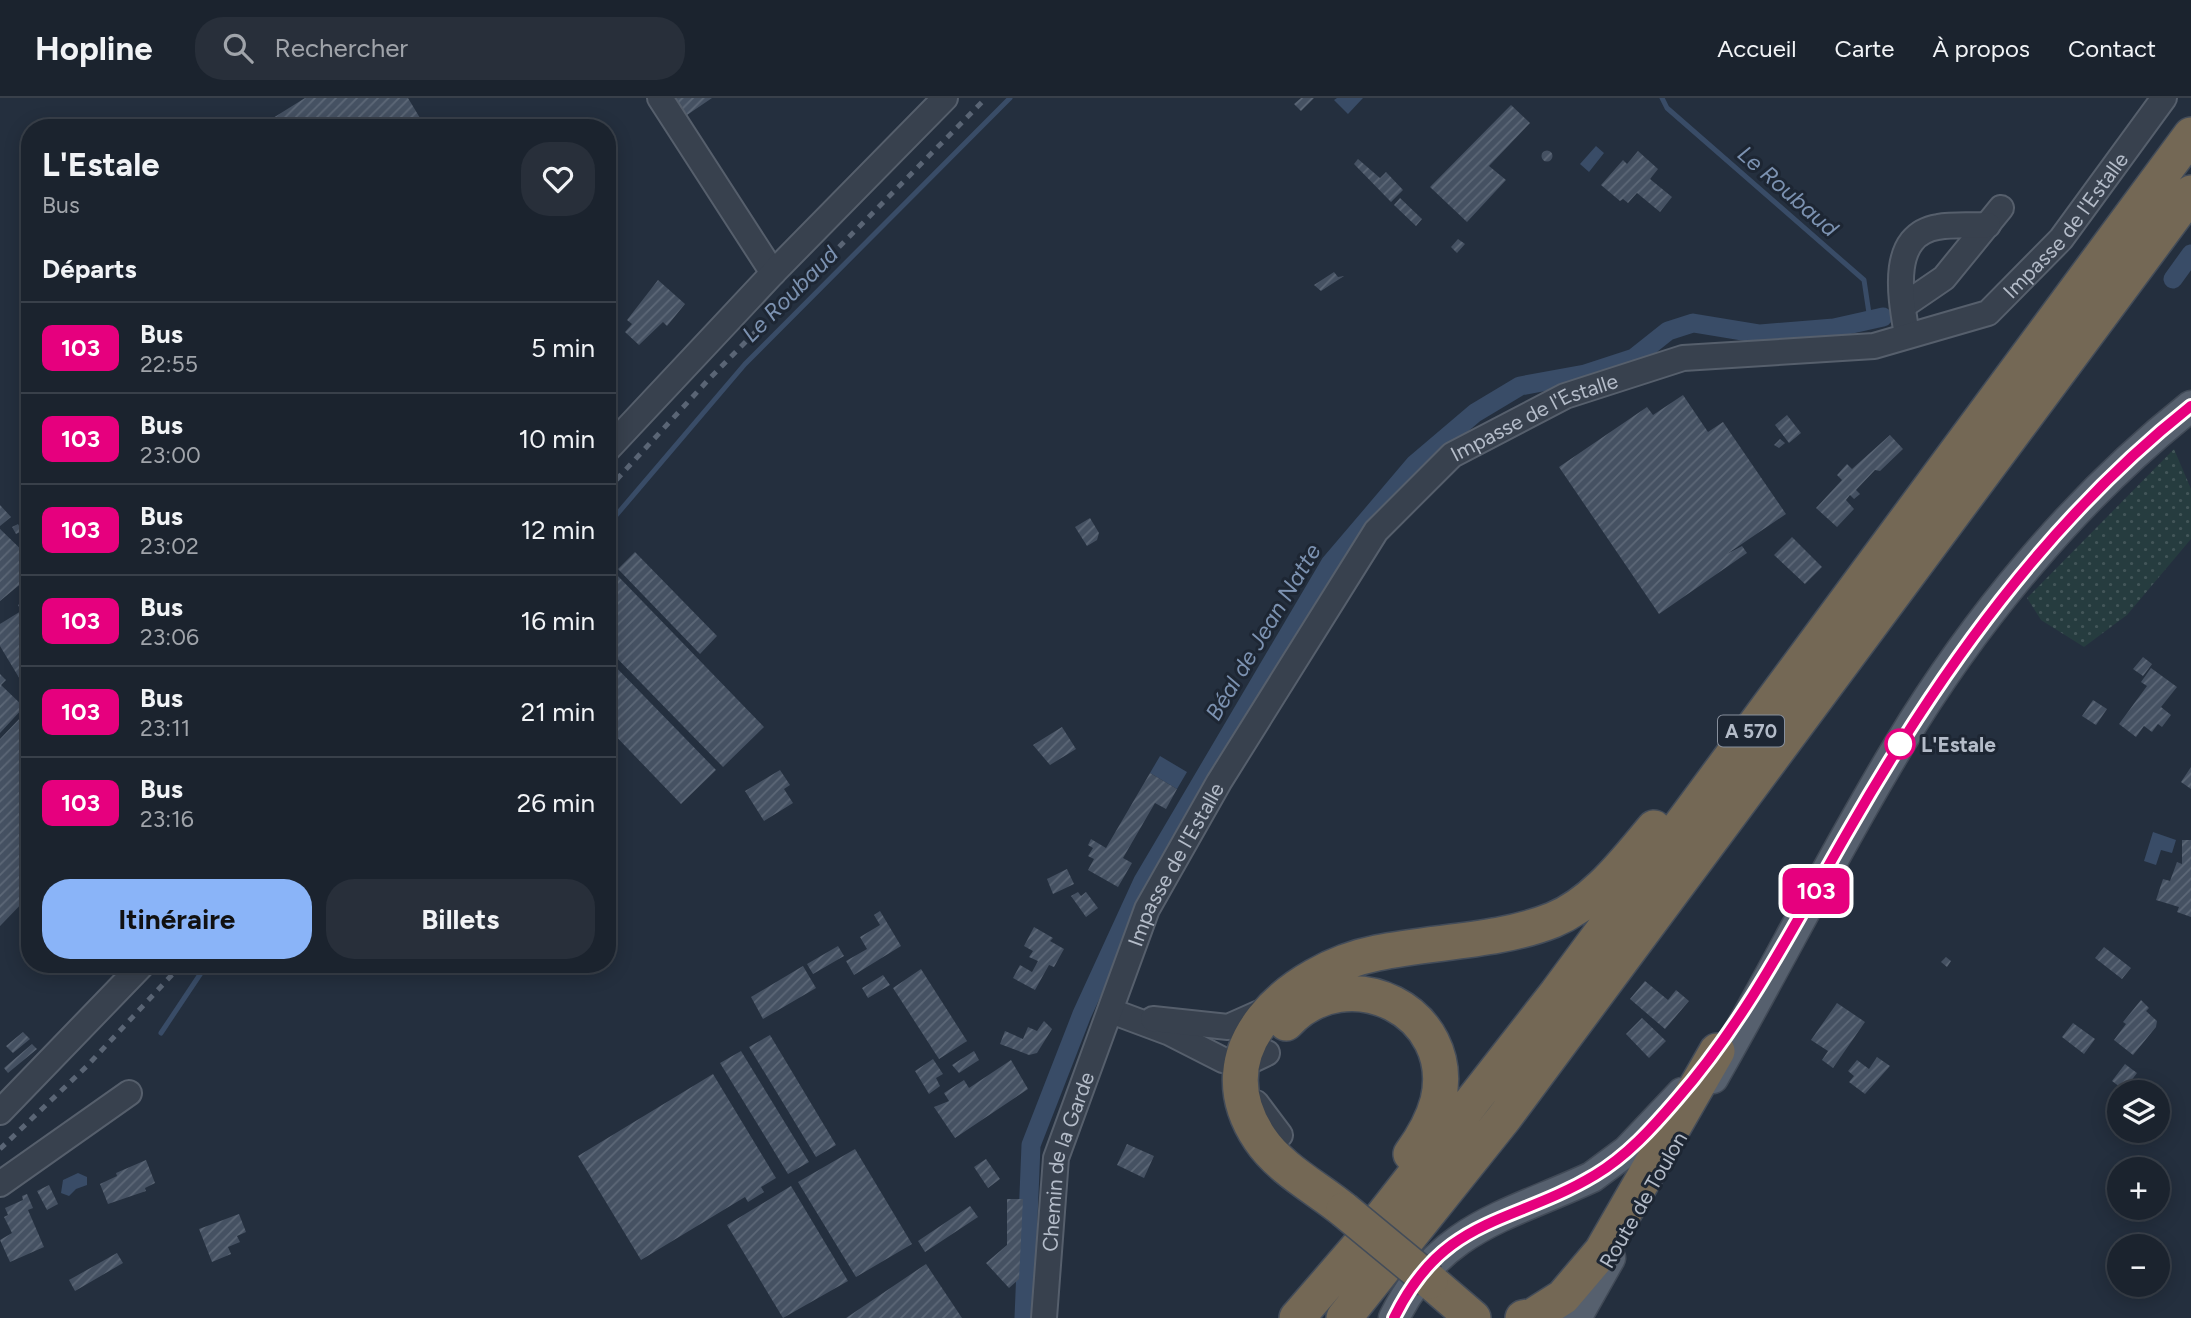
<!DOCTYPE html>
<html lang="fr">
<head>
<meta charset="utf-8">
<style>
  :root { --surface:#1b232e; --page:#282f3a; --text:#f1f3f6; --muted:#a0a4aa; --line:#39404a; --accent:#8ab4f8 }
  body { margin:0; font-family:Figtree,sans-serif; background:var(--page); color:var(--text); height:100vh; display:flex; flex-direction:column; font-size:26px; white-space:nowrap }
  * { box-sizing:border-box; margin:0 }
  p { font-size:23px; color:var(--muted) }
  .icon { flex:none; width:38px; height:38px; fill:none; stroke:currentColor; stroke-width:2; stroke-linecap:round; stroke-linejoin:round }
  .map { position:relative; flex:1; overflow:hidden }
  .drawer { position:absolute; left:21px; top:21px; width:595px; height:854px; display:flex; flex-direction:column; background:var(--surface); border-radius:28px; box-shadow:0 4px 18px #0003,0 0 0 2px var(--line) }
  .drawer>* { flex:none }
  .badge { padding:0 14px; border-radius:10px; font-size:24px; line-height:46px }
  .buttons { position:absolute; left:2107px; top:982px; display:grid; gap:14px }
  .buttons a { display:grid; place-items:center; width:63px; height:63px; border-radius:50%; background:var(--surface); box-shadow:0 4px 18px #0003,0 0 0 2px var(--line); font-size:35px }
  .map>.badge { position:absolute; translate:-50% -50%; box-shadow:0 0 0 4px #fff }
  h2 { padding:0 21px; font-size:26px; line-height:63px }
  .round { display:grid; place-items:center; flex:none; width:74px; height:74px; border-radius:28px; background:var(--page) }
  .head { display:flex; align-items:center; justify-content:space-between; height:119px; padding:0 21px }
  h1 { font-size:33px; font-weight:700; line-height:52px }
  .button { display:flex; gap:14px; margin-top:auto; padding:14px 21px }
  .button a { flex:1; height:80px; border-radius:28px; background:var(--accent); color:#111; font-size:28px; font-weight:700; line-height:80px; text-align:center }
  .button a+a { background:var(--page); color:var(--text) }
  ul { padding:0; list-style:none }
  li { display:flex; align-items:center; gap:21px; height:91px; padding:0 21px; border-top:2px solid var(--line) }
  li div { flex:1 }
  li b { display:block; font-size:26px }
  li em { font-style:normal }
  li .badge { min-width:77px; font-weight:700; text-align:center }
  header { display:flex; align-items:center; gap:42px; box-sizing:border-box; height:98px; padding:0 35px; background:var(--surface); border-bottom:2px solid var(--line) }
  header strong { font-size:33px }
  nav { display:flex; gap:38px; margin-inline-start:auto; font-size:24px }
  .search { width:490px; height:63px; background:var(--page); display:flex; align-items:center; gap:18px; box-sizing:border-box; padding:0 24px; border-radius:28px; color:var(--muted); font-size:26px }
  .map>svg:first-child { display:block }
</style>
</head>
<body>
<header>
<strong>Hopline</strong>
<div class="search"><svg class="icon" aria-label="search" viewBox="0 0 24 24"><circle cx="10" cy="10" r="6"/><path d="M15 15l6 6"/></svg>Rechercher</div>
<nav><a>Accueil</a><a>Carte</a><a>À propos</a><a>Contact</a></nav>
</header>
<div class="map">
<svg width="2191" height="1220" viewBox="0 0 2191 1220">
  <defs>
    <pattern id="grass-dots" width="8" height="8" patternUnits="userSpaceOnUse" patternTransform="scale(1.75)"><rect width="8" height="8" fill="#263c3f"/><path d="M2 2h.1M6 6h.1" fill="none" stroke="#435659" stroke-width="1.8" stroke-linecap="round"/></pattern>
    <pattern id="building-hatch" width="6" height="6" patternUnits="userSpaceOnUse" patternTransform="scale(1.75)"><rect width="6" height="6" fill="#455162"/><path d="M-1 1l2-2M0 6l6-6M5 7l2-2" fill="none" stroke="#5d6877"/></pattern>
  </defs>
  <rect width="100%" height="100%" fill="#242f3e"/>
  <path fill="url(#grass-dots)" d="M2174 351 2191 391V441L2127 517 2084 549 2041 522 2027 500Z"/>
  <path fill="#394c67" d="M1337 0H1363L1348 16 1334 2Z
    M1596 48 1604 55 1589 74 1580 66Z
    M1160 658 1187 674 1177 691 1150 675Z
    M2153 734 2176 742 2172 755 2161 752 2156 767 2144 763Z
    M78 1075 87 1079V1087L76 1091 69 1098 61 1095 63 1082Z"/>
  <g fill="none" stroke-linecap="round" stroke-linejoin="round">
    <path stroke="#394c67" stroke-width="5" d="M1662 0 1667 10 1864 182 1870 222
      M607 428 745 266 1010 0
      M161 935 207 866"/>
    <path stroke="#394c67" stroke-width="19" d="M2173 181 2191 156
      M1024 1220 1031 1047 1082 916 1143 783 1330 466 1415 366 1475 315 1520 288 1585 276 1634 260 1668 233 1693 225 1760 236 1834 230 1883 219"/>
  </g>
  <path fill="url(#building-hatch)" d="M305 0H408L426 30H257Z
    M675 0H712L687 17Z
    M1301 0H1314L1301 13 1294 6Z
    M1511 7 1530 25 1489 68 1506 82 1467 124 1430 89Z
    M1541.5 58a5.5 5.5 0 1 1 11 0a5.5 5.5 0 1 1-11 0Z
    M1638 53 1658 71 1650 81 1672 99 1660 114 1637 95 1628 105 1623 101 1620 103 1601 87 1623 62 1627 66Z
    M1358 61 1380 80 1386 74 1403 92 1391 104 1354 66Z
    M1400 100 1422 121 1416 128 1394 107Z
    M1458 141 1465 146 1457 155 1451 149Z
    M1334 174 1338 179 1344 178 1321 193 1314 187Z
    M658 182 685 206 667 228 663 224 639 247 625 234 632 226 627 222Z
    M1683 297 1708 334 1723 324 1786 416 1727 456 1742 448 1747 455 1659 516 1559 369 1647 309 1653 317Z
    M1787 317 1801 335 1789 345 1775 327Z
    M1890 337 1903 351 1880 373 1875 372 1856 392 1860 396 1854 401 1850 397 1846 402 1854 411 1837 429 1816 410 1842 382 1837 377 1847 366 1852 371Z
    M1780 341 1785 345 1779 350 1774 347Z
    M0 407 11 419 0 428Z
    M1090 420 1099 435 1097 442 1087 448 1075 429Z
    M18 426 22 433 16 436 12 429Z
    M0 431 30 460V478L0 503Z
    M1792 439 1822 469 1805 486 1774 457Z
    M635 454 717 538 700 556 618 471Z
    M615 475 764 629 723 669 607 550V482Z
    M30 500V598L0 548V526L21 513 18 507Z
    M2143 559 2152 566 2143 578 2133 571Z
    M607 560 716 672 681 706 607 629Z
    M2151 570 2177 589 2161 609 2171 617 2162 629 2158 626 2152 634 2144 628 2136 639 2119 626 2147 588 2141 584Z
    M0 576 6 582 1 587 24 609 0 635Z
    M2093 602 2107 611 2096 627 2082 618Z
    M21 619 30 627V802L27 800 0 828V641Z
    M1062 629 1076 651 1050 667 1033 647Z
    M2191 669V691L2181 684Z
    M780 672 790 687 784 691 793 705 764 723 745 693Z
    M1150 675 1177 691 1166 711 1155 705 1123 760 1132 765 1118 789 1088 772 1094 761 1088 758 1093 750 1088 747 1091 741 1106 750Z
    M2182 742H2191V819L2177 814 2179 809 2156 802 2163 781 2170 783 2177 764 2182 766Z
    M1067 771 1074 786 1053 796 1047 781Z
    M1078 794 1081 798 1086 794 1098 810 1086 819 1071 798Z
    M880 813 901 848 854 877 846 863 867 851 860 839 880 827 874 817Z
    M1034 829 1053 840 1050 843 1064 851 1054 869 1049 867 1035 892 1013 880 1020 867 1032 874 1038 863 1029 859 1033 853 1024 848Z
    M838 848 844 858 813 876 807 866Z
    M2104 849 2131 870 2122 881 2095 860Z
    M1946 859 1951 863 1947 869 1941 864Z
    M803 868 816 890 763 921 751 899Z
    M921 871 967 943 939 961 893 890Z
    M883 877 890 887 868 900 862 890Z
    M1645 883 1668 902 1676 892 1689 903 1665 931 1630 901Z
    M2141 902 2149 910 2146 913 2157 923 2156 929 2133 957 2114 942 2126 926 2123 924Z
    M1837 905 1865 924 1833 970 1822 962 1828 953 1811 942Z
    M1642 920 1666 943 1649 960 1626 936Z
    M1044 923 1052 931 1037 955 1029 957 1000 946 1005 933 1023 941 1028 929 1037 933Z
    M2073 925 2095 941 2084 956 2062 939Z
    M23 934 30 941 13 955 6 948Z
    M770 937 836 1047 816 1059 749 949Z
    M32 946 37 951 8 975 4 970Z
    M741 953 809 1064 788 1076 720 965Z
    M974 953 979 962 959 975 952 967Z
    M1877 959 1890 968 1865 996 1849 984 1854 978 1848 973 1857 962 1869 971Z
    M933 961 943 976 936 980 940 988 929 996 915 973Z
    M1011 962 1028 991 955 1040 934 1009 949 1003 944 995 964 982 969 990Z
    M2125 966 2137 975 2124 992 2112 983Z
    M713 976 776 1080 761 1089 764 1094 748 1104 745 1099 641 1162 578 1058Z
    M1127 1046 1154 1058 1144 1080 1117 1067Z
    M855 1051 912 1146 856 1179 798 1084Z
    M986 1061 1000 1081 988 1090 974 1069Z
    M146 1062 155 1085 145 1090 146 1093 108 1106 100 1086 117 1078 116 1075Z
    M49 1087 58 1106 47 1112 37 1093Z
    M791 1088 848 1183 783 1220 727 1127Z
    M27 1096 33 1110 28 1112 44 1149 10 1164 0 1142 12 1135 4 1119 8 1117 5 1110 23 1102 22 1098Z
    M1007 1101H1023L1019 1181 1009 1190 986 1165 1007 1147Z
    M970 1108 978 1119 925 1154 918 1143Z
    M239 1116 246 1134 237 1138 240 1144 228 1149 231 1156 212 1164 199 1131Z
    M117 1155 123 1165 75 1193 69 1182Z
    M926 1166 962 1220H846Z"/>
  <g fill="none" stroke-linecap="round" stroke-linejoin="round">
    <g stroke="#565f6c" stroke-width="28">
      <g id="minor">
        <path d="M660 0 773 175"/>
        <path d="M1903 208 1944 180 2001 110"/>
        <path d="M1907 237C1901 201 1888 137 1938 129 1954 126 1971 128 1988 127"/>
        <path d="M607 352 773 175 945 0"/>
        <path d="M1111 913 1170 935 1223 962 1246 965 1267 955"/>
        <path d="M1153 921 1228 929 1273 909"/>
        <path d="M1256 1005 1280 1037"/>
        <path d="M0 1014 143 866"/>
        <path d="M0 1086 129 995"/>
        <path id="s1" d="M1044 1220 1056 1060 1147 811 1219 684 1376 433 1452 357 1565 298 1683 260 1874 248 1988 215 2061 141 2164 0"/>
      </g>
    </g>
    <g stroke="#414a57" stroke-width="33">
      <path id="major" d="M1713 980C1776 870 1833 756 1899 647 1975 521 2075 400 2191 308
        M1394 1220C1439 1129 1508 1118 1592 1079L1627 1053 1682 995
        M1576 1220 1610 1160"/>
    </g>
    <g stroke="#434c59" stroke-width="38">
      <path id="highway" d="M1286 925C1348 858 1459 914 1438 1003 1433 1022 1422 1041 1411 1056
        M1344 1112C1317 1090 1280 1071 1260 1041 1199 950 1292 872 1377 855 1434 843 1498 844 1553 822 1595 805 1626 763 1654 730
        M1430 1183 1473 1220
        M1297 1220 1360 1147 1557 895 2191 37
        M1344 1220 1504 1020 2191 95
        M1523 1220 1533 1218 1563 1199 1602 1153 1717 953"/>
    </g>
    <use href="#minor" stroke="#38414e" stroke-width="24"/>
    <use href="#major" stroke="#56606e" stroke-width="30"/>
    <use href="#highway" stroke="#746855" stroke-width="35"/>
    <path stroke="#5a6575" stroke-width="5" stroke-dasharray="7 7" stroke-linecap="butt" d="M607 392 710 280 986 0
      M0 1051 87 968 182 866"/>
    <g stroke="#434c59" stroke-width="38" stroke-linecap="butt">
      <path id="highway-bridge" d="M1344 1112 1430 1183"/>
    </g>
    <use href="#highway-bridge" stroke="#746855" stroke-width="35"/>
  </g>
  <g fill="none" stroke-linecap="round" stroke-linejoin="round">
    <g stroke="#fff" stroke-width="16">
      <path id="line" d="M1394 1220C1444 1117 1512 1127 1595 1077 1627 1058 1653 1029 1677 1001 1748 920 1796 823 1850 730 1940 573 2048 421 2191 308"/>
    </g>
    <use href="#line" stroke="#e6007e" stroke-width="10"/>
  </g>
  <circle fill="#fff" stroke="#e6007e" stroke-width="3.5" cx="1900" cy="646" r="14"/>
  <g text-anchor="middle" dominant-baseline="central" stroke-width="6" stroke-linejoin="round" paint-order="stroke">
    <rect fill="#1d2633" stroke="#878f9c" stroke-width="2" x="1718" y="617.5" width="66" height="31" rx="5"/>
    <g font-size="19" font-weight="bold" fill="#b4bcc9">
      <text x="1751" y="633">A 570</text>
    </g>
    <g font-size="21" fill="#b4bcc9" stroke="#1d2633">
      <text stroke="none"><textPath href="#s1" startOffset="1654">Impasse de l'Estalle</textPath></text>
      <text stroke="none"><textPath href="#s1" startOffset="1066">Impasse de l'Estalle</textPath></text>
      <text stroke="none"><textPath href="#s1" startOffset="478">Impasse de l'Estalle</textPath></text>
      <text stroke="none"><textPath href="#s1" startOffset="159">Chemin de la Garde</textPath></text>
      <text transform="translate(1643 1102) rotate(-60)">Route de Toulon</text>
    </g>
    <g font-size="21" font-weight="bold" fill="#b4bcc9" stroke="#1d2633" text-anchor="start">
      <text x="1921" y="646">L'Estale</text>
    </g>
    <g font-size="23" font-style="italic" fill="#7c92b1" stroke="#1d2633">
      <text transform="translate(1788 93) rotate(41)">Le Roubaud</text>
      <text transform="translate(790 196) rotate(-45)">Le Roubaud</text>
      <text transform="translate(1263 534) rotate(-59)">Béal de Jean Natte</text>
    </g>
  </g>
</svg>
<div class="buttons">
<a><svg class="icon" aria-label="layers" viewBox="0 0 24 24"><path d="M12 4l9 5-9 5-9-5zM3 14l9 5 9-5"/></svg></a>
<a>+</a>
<a>−</a>
</div>
<b class="badge" style="left:1816px;top:793px;background:#e6007e;color:#fff">103</b>
<section class="drawer">
<div class="head"><div><h1>L'Estale</h1><p>Bus</p></div><a class="round"><svg class="icon" aria-label="heart" viewBox="0 0 24 24"><path d="M12 20l-8-8c-3-5 5-10 8-4 3-6 11-1 8 4z"/></svg></a></div>
<h2>Départs</h2>
<ul>
<li><span class="badge" style="background:#e6007e;color:#fff">103</span><div><b>Bus</b><p>22:55</p></div><em>5 min</em></li>
<li><span class="badge" style="background:#e6007e;color:#fff">103</span><div><b>Bus</b><p>23:00</p></div><em>10 min</em></li>
<li><span class="badge" style="background:#e6007e;color:#fff">103</span><div><b>Bus</b><p>23:02</p></div><em>12 min</em></li>
<li><span class="badge" style="background:#e6007e;color:#fff">103</span><div><b>Bus</b><p>23:06</p></div><em>16 min</em></li>
<li><span class="badge" style="background:#e6007e;color:#fff">103</span><div><b>Bus</b><p>23:11</p></div><em>21 min</em></li>
<li><span class="badge" style="background:#e6007e;color:#fff">103</span><div><b>Bus</b><p>23:16</p></div><em>26 min</em></li>
</ul>
<div class="button"><a>Itinéraire</a><a>Billets</a></div>
</section>
</div>
</body>
</html>
